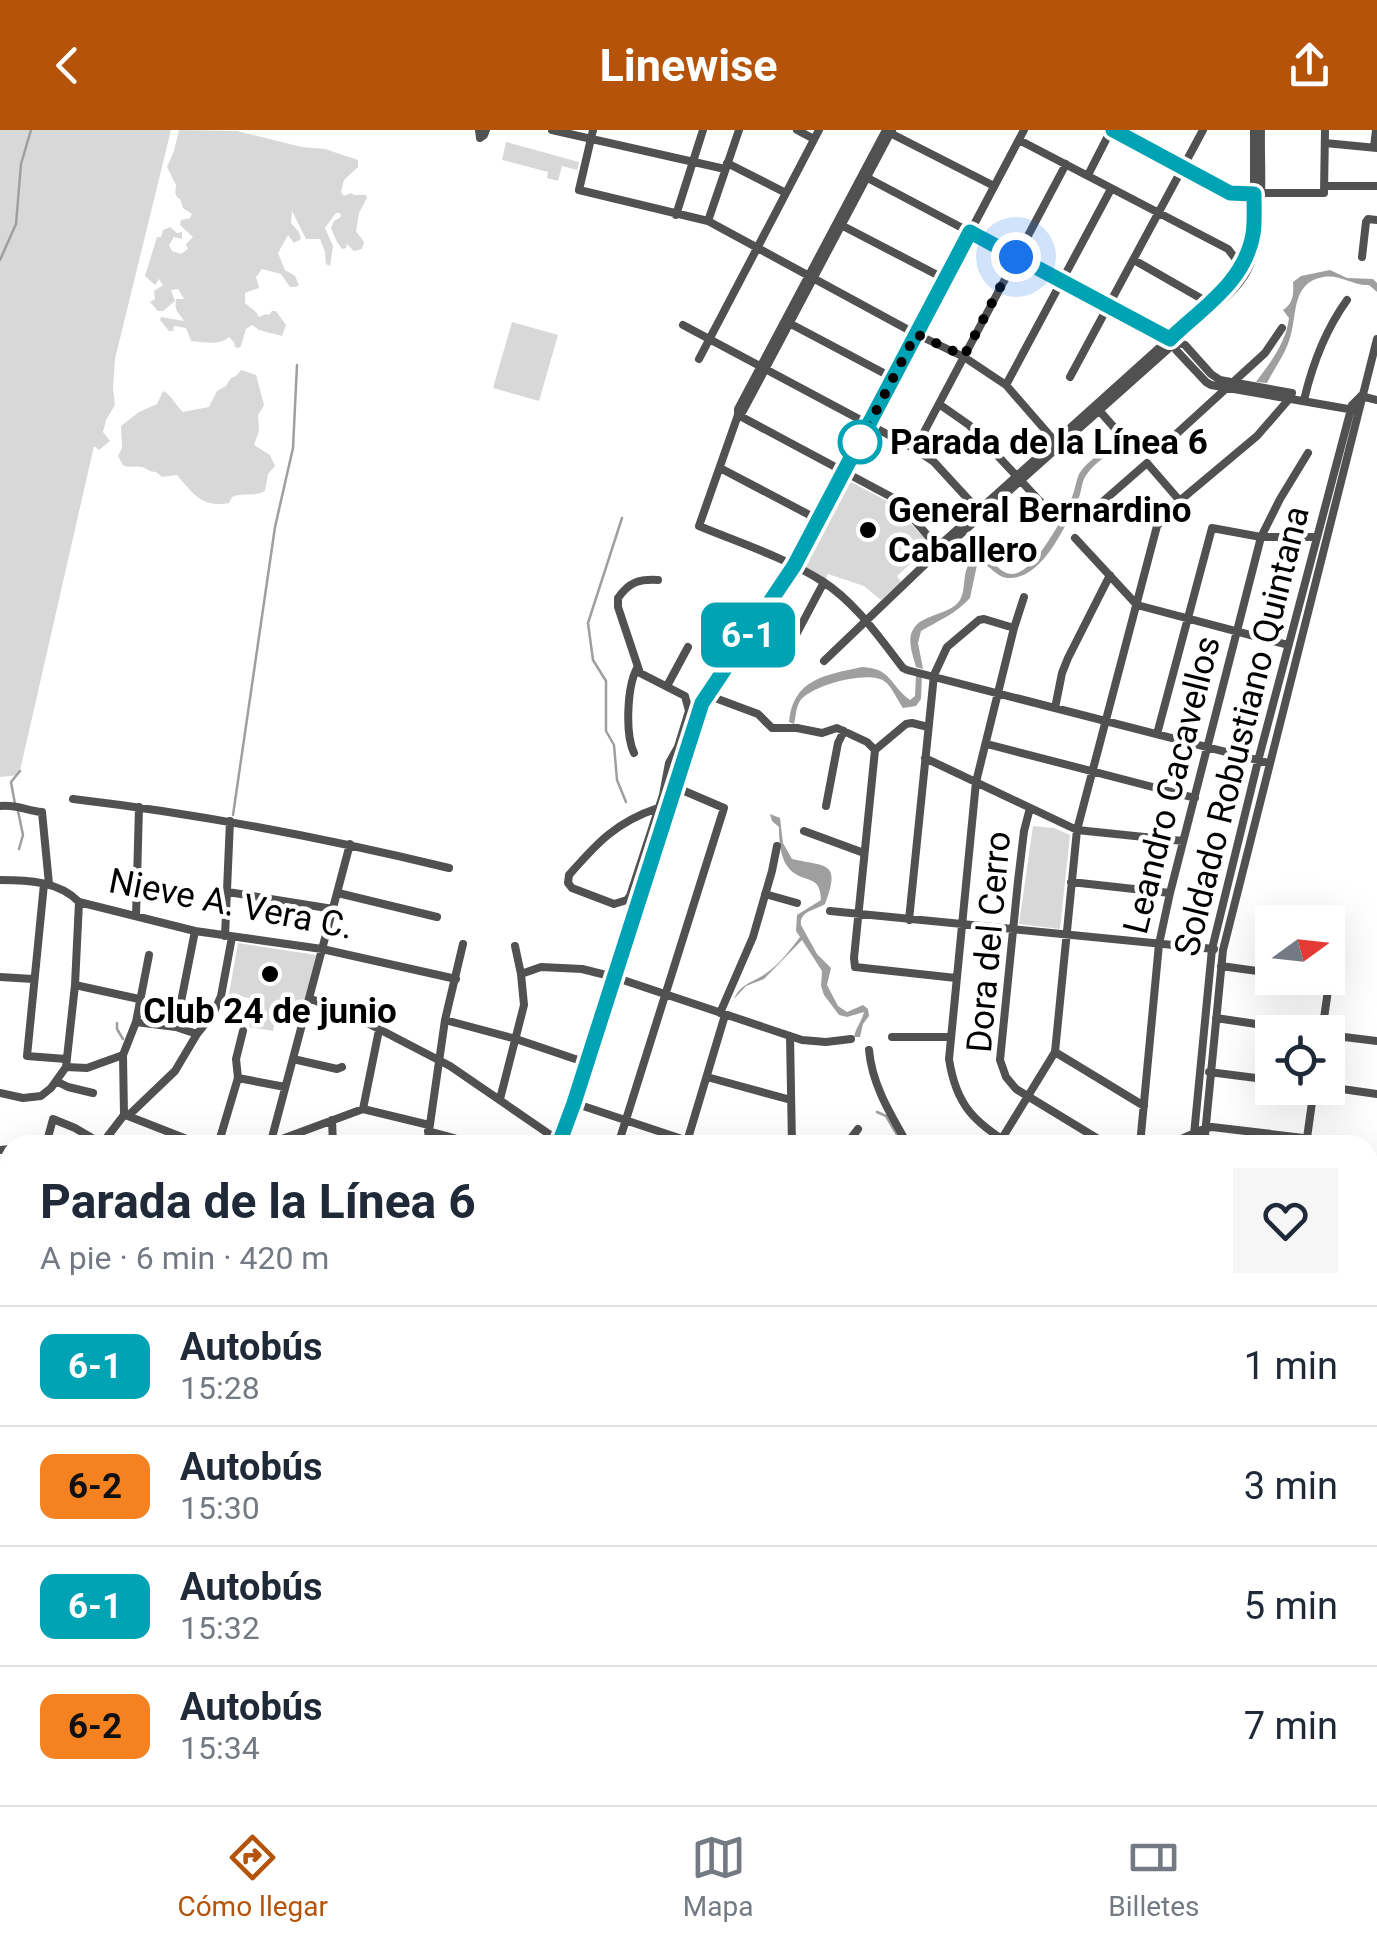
<!DOCTYPE html>
<html lang="es">
<head>
<meta charset="utf-8">
<style>
  :root { --surface:#fff; --page:#f6f6f7; --text:#1f2937; --muted:#747a83; --line:#e0e1e3; --accent:#b45309 }
  body { margin:0; font-family:Roboto,sans-serif; background:var(--page); color:var(--text); height:100vh; display:flex; flex-direction:column; font-size:38px; white-space:nowrap }
  * { box-sizing:border-box; margin:0 }
  p { font-size:32px; color:var(--muted) }
  .icon { flex:none; width:55px; height:55px; fill:none; stroke:currentColor; stroke-width:2; stroke-linecap:round; stroke-linejoin:round }
  .map { position:relative; flex:1; overflow:hidden }
  .details { position:absolute; left:0px; top:1005px; width:1378px; height:670px; display:flex; flex-direction:column; background:var(--surface); border-radius:30px 30px 0 0; box-shadow:0 10px 40px #0002 }
  .details>* { flex:none }
  .badge { padding:0 20px; border-radius:15px; font-size:35px; line-height:65px }
  .needle { width:65px; rotate:75deg }
  .fabs { position:absolute; left:1255px; top:775px; display:grid; gap:20px }
  .fabs a { display:grid; place-items:center; width:90px; height:90px; border-radius:0px; background:var(--surface); box-shadow:0 10px 40px #0002; font-size:50px }
  .you { position:absolute; width:50px; height:50px; margin:-25px; border:8px solid #fff; border-radius:50%; background:#1a73e8; box-shadow:0 0 0 15px #1a73e833 }
  .map>.badge { position:absolute; translate:-50% -50%; box-shadow:0 0 0 5px #fff }
  .round { display:grid; place-items:center; flex:none; width:105px; height:105px; border-radius:0px; background:var(--page) }
  .summary { display:flex; align-items:center; justify-content:space-between; height:170px; padding:0 40px }
  h1 { font-size:48px; font-weight:700; line-height:75px }
  ul { padding:0; list-style:none }
  li { display:flex; align-items:center; gap:30px; height:120px; padding:0 40px; border-top:2px solid var(--line) }
  li div { flex:1 }
  li b { display:block; font-size:38px }
  li em { font-style:normal }
  li .badge { min-width:110px; font-weight:700; text-align:center }
  header { display:flex; justify-content:space-between; align-items:center; height:130px; padding:0 40px; background:var(--accent); color:#fff; font-size:45px; font-weight:700 }
  .menu { display:flex; justify-content:space-around; align-items:center; height:140px; border-top:2px solid var(--line); background:var(--surface); font-size:28px; color:var(--muted) }
  .menu a { display:grid; justify-items:center; gap:5px }
  .menu .on { color:var(--accent) }
  .map>svg:first-child { display:block }
</style>
</head>
<body>
<header><svg class="icon" aria-label="back" viewBox="0 0 24 24"><path d="M15 5l-7 7 7 7"/></svg>Linewise<svg class="icon" aria-label="share" viewBox="0 0 24 24"><path d="M12 15V3M7 8l5-5 5 5M5 13v7h14v-7"/></svg></header>
<div class="map">
<svg width="1377" height="1675" viewBox="0 0 1377 1675">
  <rect width="100%" height="100%" fill="#fff"/>
  <path fill="#d8d8d8" d="M0 0H171L115 229 113 258 115 275 106 290 103 302 110 311 99 320 94 316 19 645 0 647Z
    M179 0 237 1 302 17 325 19 358 30V37L344 50 341 62 344 66 351 63 354 65H366L367 68 359 83 356 101 364 112 362 119 354 121 347 114 346 118 342 119 337 112 331 98 334 91 341 87 340 83H336L325 98 333 116 330 136 326 134 325 122 320 109H306L292 81 291 93 299 102 301 109 294 113 288 105 278 123 285 140 295 146 299 155 296 157H290L281 144 262 139 256 147 259 158 245 163V173L256 182 259 187 266 184 269 185 272 181H276L286 195 282 206 259 200 252 195 246 199 241 216 238 218 235 217 234 212 229 207C220 216 204 212 191 211L186 198 174 196 173 201H169L160 190 161 187 184 191C179 182 174 183 176 169H184L178 159 171 160 175 171 163 181H158L150 172 155 169 154 161 163 155 159 149 155 155 145 146 157 107H161L163 100 170 97 177 103 182 102V109L174 107 169 115 172 121 181 124 188 119 186 114 193 107 180 95 181 90 190 88 192 84 183 78 180 69C173 65 176 61 176 55L167 37 174 21Z
    M506 12 579 32 577 40 562 36 558 51 547 48 548 42 502 30Z
    M512 192 558 205 539 271 493 258Z
    M241 240 256 245 264 275 258 285 259 301 254 315 270 325 275 336 268 344 265 361C255 367 243 362 232 367L229 373C203 378 194 365 177 345L162 347 156 342C149 342 148 339 142 337 135 335 130 339 123 335L118 326 122 318 121 296 139 282 157 274 163 261C172 265 175 275 183 282L209 277 217 261 226 256 231 248 236 246Z
    M847 350 891 373 931 415 897 446 901 452 881 470 864 456 828 444 825 450 800 435Z
    M1033 696 1054 698 1070 705 1060 799 1019 794Z
    M238 813 316 825 303 876 279 872 273 901 249 897 254 869 229 864Z"/>
  <path fill="#9f9f9f" d="M1330 140 1347 148 1373 149 1377 153V162L1369 155C1353 156 1340 144 1323 147 1290 153 1298 187 1289 211 1284 226 1274 239 1267 253L1256 252C1270 233 1286 213 1289 188L1283 180C1293 174 1294 164 1293 152L1301 146Z
    M1124 314 1127 318C1110 321 1092 334 1084 349 1081 356 1081 365 1077 372 1065 397 1041 451 1007 448 995 446 992 436 980 433L977 435 970 468C957 483 938 491 921 501L918 513 923 539 916 537C913 525 906 509 914 498 924 483 953 485 961 468 968 453 958 428 987 425 994 432 1000 443 1011 444 1034 445 1064 386 1072 367 1075 360 1076 351 1079 344 1088 330 1107 317 1124 314Z
    M862 537C892 538 890 556 910 570L915 566 916 545H922L921 569 916 576 903 578C897 570 892 556 884 551 869 540 811 555 800 571 796 577 796 586 794 594L789 592C793 549 825 545 862 537Z
    M770 684 780 688 783 713 792 729C827 737 841 731 825 774 816 780 799 781 801 795L817 824 831 838 827 855 838 876 847 882 863 875 868 879 869 886 863 894 860 907H854C856 897 862 891 864 882L847 887 839 885 824 865 821 856 822 841 802 810 764 849 746 856 734 869C741 853 752 853 765 844 779 835 790 820 800 807L796 801 797 785 821 770C820 746 809 753 794 743 780 733 779 712 779 697L772 691Z"/>
  <g fill="none" stroke-linecap="round" stroke-linejoin="round">
    <path stroke="#9f9f9f" stroke-width="2.5" d="M0 130 16 94 21 34 31 0
      M1162 310 1179 313
      M622 388 588 493 593 530 606 551V601L614 615 617 650 626 672
      M15 674 11 652 20 641
      M18 681 23 705 19 719
      M233 685 275 397 293 318 297 235
      M117 893V899L123 909
      M877 982 886 986 903 1015"/>
    <g stroke="#dbdbdb" stroke-width="18">
      <path id="highway" d="M0 1084 10 1089
        M0 1186H10
        M1368 1660 1377 1662
        M1333 1665 1377 1672"/>
    </g>
    <path stroke="#515151" stroke-width="8" d="M479 0 480 8 484 5 486 0
      M552 0 725 39
      M593 0 579 60 708 91 916 204 964 227 1006 255 1059 316
      M797 0 814 9
      M886 0 738 279V285L699 396C740 413 784 427 822 451 855 472 879 507 903 538L907 540 1269 633
      M1114 0 1231 63H1324L1325 0
      M888 2 994 56
      M1019 10 1228 119 1242 137
      M1325 13 1377 18
      M1374 17 1376 0
      M727 33 786 63
      M862 45 1110 176 1164 207 1185 215
      M1088 45 1111 0
      M1324 56H1377
      M676 85 703 0
      M708 91 739 0
      M841 95 945 149
      M1362 127 1366 92 1368 89 1377 90
      M1134 130 1209 173
      M789 193 893 248
      M683 195 915 319 934 332 979 381
      M1175 209 1176 220 1206 252 1211 255 1354 280
      M1185 215 1211 244 1220 250 1292 263
      M699 229 819 0
      M1070 247 1203 0
      M1006 255 1111 59
      M1361 266 1377 270
      M1304 270C1312 236 1326 199 1347 170
      M939 274 969 295 1049 381
      M1096 277 1119 303
      M738 285 743 281 892 0
      M738 285 897 370 940 420
      M1173 307 1265 223 1282 198
      M915 319 1066 34
      M720 338 819 390
      M1092 381 1147 333 1180 371
      M1075 408 1137 475 1288 515
      M940 420V415L1209 173 1240 140 1250 116 1254 93V0
      M797 503 824 452
      M824 531 940 420 944 419 1213 179C1225 168 1238 157 1246 143 1267 107 1260 42 1261 0
      M667 556 688 517
      M707 565 758 584 772 598H797L822 603 837 598 867 612 875 620
      M1055 578 1062 543 1068 528 1110 445
      M928 597 912 593 906 594 875 620 854 828 855 837 956 848
      M1157 604 1212 398 1261 407H1317
      M987 614 1195 668
      M634 623C625 604 627 557 637 538
      M925 628 1077 700 1183 711
      M73 669C200 684 325 708 449 738
      M0 676C17 674 27 681 42 682L49 754
      M826 676 838 613 844 601
      M658 678C616 692 597 713 569 745L568 753 572 758 614 774 627 770 630 766 663 665 669 633 678 617 689 581 685 566 640 543 618 477V468C629 452 639 449 658 450
      M1030 678 1024 701 1018 751 1000 930 1006 947 1016 959 1108 1015
      M804 701 864 723
      M0 750C27 750 59 751 79 772L195 801 322 819 456 849
      M1071 752 1170 763
      M44 754 27 926 66 929
      M228 762 333 779
      M338 763 437 787
      M765 764 797 773
      M830 781 1214 819
      M136 786 139 677
      M909 790 934 545 947 517 979 490 984 489 1014 498
      M225 806 230 691
      M1221 836 1272 843
      M521 844 541 837 582 839 614 847 802 910 826 912 851 909
      M0 847 33 849
      M1306 848 1330 851
      M75 855 139 869
      M311 869 352 885 450 936 565 1015
      M720 883 753 807 772 741 777 716
      M1216 888 1310 902
      M445 890 516 909 587 933
      M136 892 176 897 197 904
      M176 897 195 801
      M1322 902 1336 805
      M1328 905 1377 911
      M790 906 792 1015
      M892 907H950
      M869 920C872 955 891 985 908 1015
      M1055 922 1144 976
      M293 929 337 939 342 937
      M66 937 87 938 123 925
      M1209 942 1272 950
      M707 947 791 970
      M238 948 285 957
      M56 951 68 957 93 963
      M1328 957 1377 964
      M0 963 23 968 41 966 51 958 66 937 75 855 79 772
      M500 969 524 875 521 844 515 816
      M574 973 700 1015
      M363 979 379 900
      M124 985 123 925 136 892 149 825
      M128 986 202 1015
      M332 990 333 1015
      M428 1001 454 1008 468 1015
      M560 1011 574 973 702 573 794 435 1024 0
      M271 1013 363 979 429 995
      M46 1015 53 989 75 998 102 1014
      M101 1015 124 985 128 986 175 941 197 904 213 884 221 866 232 807
      M218 1015 238 948 236 929 243 901
      M270 1015 350 714
      M427 1015 445 890 463 814
      M618 1015 724 678 675 657
      M686 1015 725 885
      M846 1015 858 999
      M998 1015 1055 922 1077 700 1157 396 1171 378 1257 306 1290 268 1291 263
      M1011 1015C974 992 956 975 949 929L976 652 1014 498 1024 467
      M1140 1015 1159 814 1170 763 1261 407 1280 369 1308 323
      M1168 1015 1206 998 1212 997 1363 1015
      M1193 1015 1212 819 1258 631 1351 279 1352 275 1361 266
      M1204 1015 1223 820 1377 209
      M1306 1015 1314 958
      M0 1020 10 1019
      M1368 1069 1377 1070
      M1368 1123 1377 1124
      M0 1143 10 1151
      M1368 1238 1377 1165
      M1368 1281 1377 1282
      M1368 1334 1377 1335
      M1368 1387 1377 1388
      M1368 1438 1377 1439
      M1368 1492 1377 1493
      M1368 1545 1377 1546
      M1368 1599 1377 1600
      M316 1665 331 1675
      M423 1665 433 1675
      M578 1665 588 1675
      M642 1665 652 1675
      M740 1665 761 1675
      M965 1665 997 1675
      M272 1675 277 1665
      M393 1675 400 1665
      M474 1675 483 1665
      M560 1675 569 1665
      M707 1675 711 1665
      M822 1675 826 1665
      M882 1675 887 1665
      M942 1675 946 1665
      M1111 1675 1116 1665
      M1278 1675 1281 1665"/>
    <use href="#highway" stroke="#000" stroke-width="12"/>
  </g>
  <g fill="none" stroke-linecap="round" stroke-linejoin="round">
    <g stroke="#fff" stroke-width="22">
      <path id="line" d="M565 1015 560 1011 574 973 702 573 794 436 970 102 1170 209C1202 178 1245 152 1253 104 1255 91 1254 77 1254 64L1230 63 1113 0"/>
    </g>
    <use href="#line" stroke="#00a3b4" stroke-width="15"/>
    <path stroke="#000" stroke-width="10" stroke-dasharray="0 18" d="M860 312 916 204 964 226 1016 127"/>
  </g>
  <circle fill="#fff" stroke="#00a3b4" stroke-width="5" cx="860" cy="312" r="20"/>
  <g fill="#000" stroke="#fff" stroke-width="4">
    <circle cx="868" cy="400" r="10"/>
    <circle cx="270" cy="844" r="10"/>
  </g>
  <g text-anchor="middle" dominant-baseline="central" stroke-width="9" stroke-linejoin="round" paint-order="stroke">
    <g font-size="35" font-weight="bold" fill="#000" stroke="#fff" text-anchor="start">
      <text x="890" y="312">Parada de la Línea 6</text>
    </g>
    <g font-size="35" font-weight="bold" fill="#000" stroke="#fff" text-anchor="start">
      <text x="888" y="380">General Bernardino<tspan x="888" dy="40">Caballero</tspan></text>
      <text x="270" y="881" text-anchor="middle">Club 24 de junio</text>
    </g>
    <g font-size="35" fill="#000" stroke="#fff">
      <text transform="translate(1242 601) rotate(-76)">Soldado Robustiano Quintana</text>
      <text transform="translate(1172 655) rotate(-76)">Leandro Cacavellos</text>
      <text transform="translate(231 774) rotate(11)">Nieve A. Vera C.</text>
      <text transform="translate(989 812) rotate(-85)">Dora del Cerro</text>
    </g>
  </g>
</svg>
<div class="fabs">
<a><svg class="needle" viewBox="-14 -14 28 28"><path d="M0-13l5 13h-10z" fill="#e53935"/><path d="M0 13l5-13h-10z" fill="#747a83"/></svg></a>
<a><svg class="icon" aria-label="locate" viewBox="0 0 24 24"><circle cx="12" cy="12" r="6"/><path d="M12 2v4M12 18v4M2 12h4M18 12h4"/></svg></a>
</div>
<div class="you" style="left:1016px;top:127px"></div>
<b class="badge" style="left:748px;top:505px;background:#00a3b4;color:#fff">6-1</b>
<section class="details">
<div class="summary"><div><h1>Parada de la Línea 6</h1><p>A pie · 6 min · 420 m</p></div><a class="round"><svg class="icon" aria-label="heart" viewBox="0 0 24 24"><path d="M12 20l-8-8c-3-5 5-10 8-4 3-6 11-1 8 4z"/></svg></a></div>
<ul>
<li><span class="badge" style="background:#00a3b4;color:#fff">6-1</span><div><b>Autobús</b><p>15:28</p></div><em>1 min</em></li>
<li><span class="badge" style="background:#f58220;color:#111">6-2</span><div><b>Autobús</b><p>15:30</p></div><em>3 min</em></li>
<li><span class="badge" style="background:#00a3b4;color:#fff">6-1</span><div><b>Autobús</b><p>15:32</p></div><em>5 min</em></li>
<li><span class="badge" style="background:#f58220;color:#111">6-2</span><div><b>Autobús</b><p>15:34</p></div><em>7 min</em></li>
</ul>
</section>
</div>
<nav class="menu">
<a class="on"><svg class="icon" aria-label="directions" viewBox="0 0 24 24"><path d="M12 3l9 9-9 9-9-9zM9 14v-3h6M13 9l2 2-2 2"/></svg>Cómo llegar</a>
<a><svg class="icon" aria-label="map" viewBox="0 0 24 24"><path d="M3 6l6-2 6 2 6-2v14l-6 2-6-2-6 2zM9 4v14M15 6v14"/></svg>Mapa</a>
<a><svg class="icon" aria-label="tickets" viewBox="0 0 24 24"><path d="M3 7h18v10H3zM15 7v10"/></svg>Billetes</a>
</nav>
</body>
</html>
